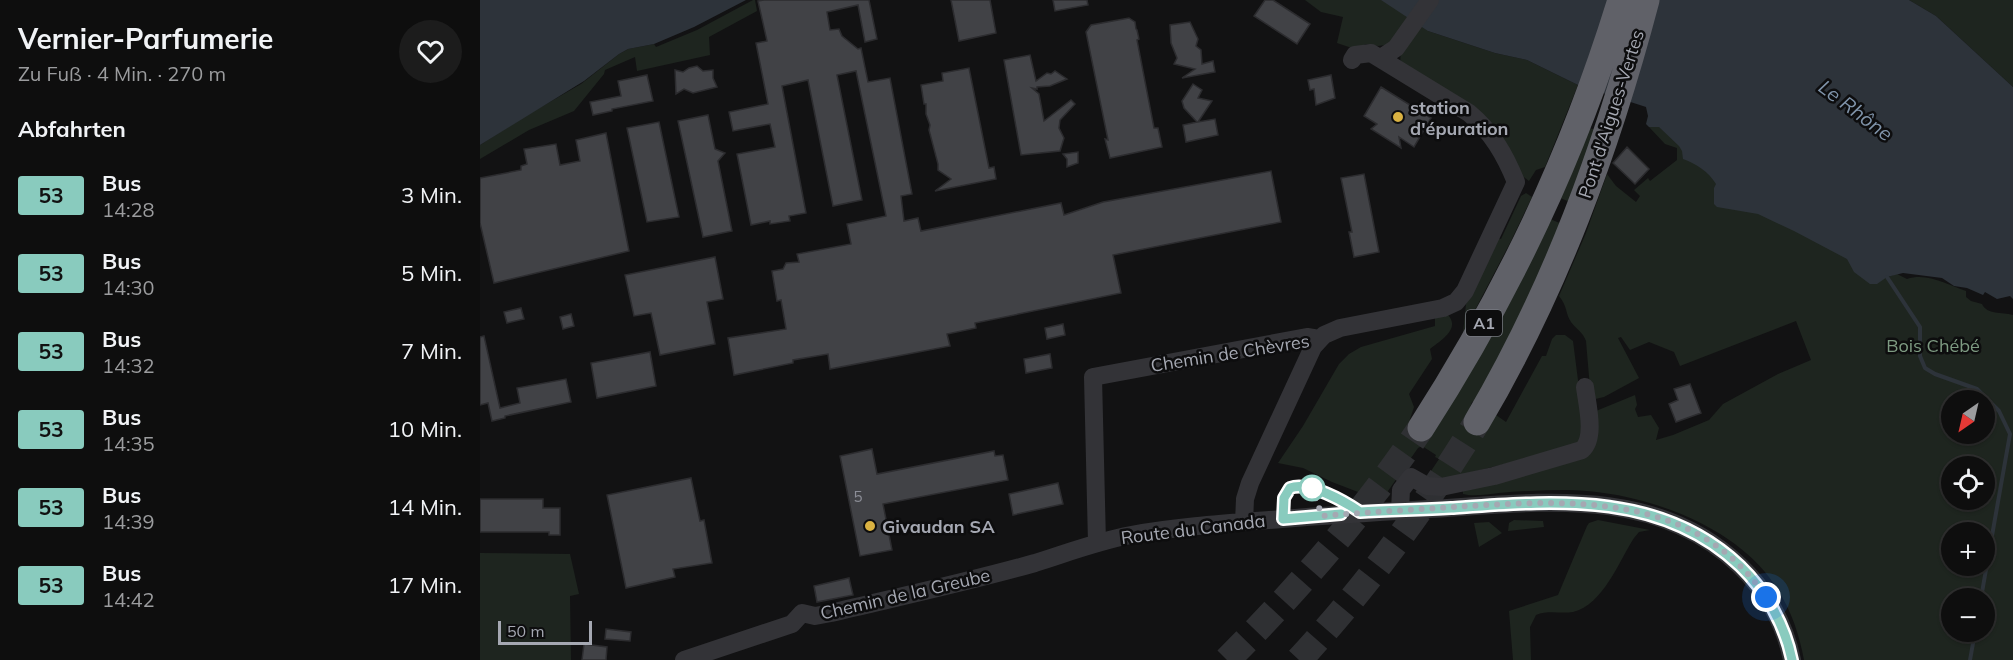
<!DOCTYPE html>
<html lang="de">
<head>
<meta charset="utf-8">
<style>
  :root { --surface:#0e0e0e; --page:#1c1c1c; --text:#f1f3f6; --muted:#9b9c9e; --line:#2e2e2e }
  body { margin:0; font-family:Mulish,sans-serif; background:var(--page); color:var(--text); height:100vh; display:flex; flex-direction:column; font-size:22px; white-space:nowrap }
  * { box-sizing:border-box; margin:0 }
  p { font-size:20px; color:var(--muted) }
  .icon { flex:none; width:33px; height:33px; fill:none; stroke:currentColor; stroke-width:2; stroke-linecap:round; stroke-linejoin:round }
  .map { position:relative; flex:1; overflow:hidden }
  .details { display:flex; flex-direction:column; background:var(--surface); width:480px }
  .details>* { flex:none }
  .badge { padding:0 12px; border-radius:4px; font-size:21px; line-height:39px }
  .needle { width:39px; rotate:214deg }
  .controls { position:absolute; left:1461px; top:390px; display:grid; gap:12px }
  .controls a { display:grid; place-items:center; width:54px; height:54px; border-radius:50%; background:var(--surface); box-shadow:0 2px 4px #0004,0 0 0 2px var(--line); font-size:30px }
  .scale { position:absolute; left:18px; bottom:15px; width:94px; box-sizing:border-box; padding-left:6px; border:3px solid #a5a8b2; border-top:0; font-size:16px; line-height:21px; white-space:nowrap; color:#a5a8b2; -webkit-text-stroke:4px #0d0d0e; paint-order:stroke }
  .you { position:absolute; width:30px; height:30px; margin:-15px; border:4px solid #fff; border-radius:50%; background:#1a73e8; box-shadow:0 0 0 9px #1a73e833 }
  .map>.badge { position:absolute; translate:-50% -50%; box-shadow:0 0 0 3px #fff }
  h2 { padding:0 18px; font-size:22px; line-height:54px }
  .round { display:grid; place-items:center; flex:none; width:63px; height:63px; border-radius:32px; background:var(--page) }
  .summary { display:flex; align-items:center; justify-content:space-between; height:102px; padding:0 18px }
  h1 { font-size:28px; font-weight:700; line-height:45px }
  ul { padding:0; list-style:none }
  li { display:flex; align-items:center; gap:18px; height:78px; padding:0 18px }
  li div { flex:1 }
  li b { display:block; font-size:22px }
  li em { font-style:normal }
  li .badge { min-width:66px; font-weight:700; text-align:center }
  main { display:flex; flex:1; min-height:0 }
  .map>svg:first-child { display:block }
</style>
</head>
<body>
<main>
<section class="details">
<div class="summary"><div><h1>Vernier-Parfumerie</h1><p>Zu Fuß · 4 Min. · 270 m</p></div><a class="round"><svg class="icon" aria-label="heart" viewBox="0 0 24 24"><path d="M12 20l-8-8c-3-5 5-10 8-4 3-6 11-1 8 4z"/></svg></a></div>
<h2>Abfahrten</h2>
<ul>
<li><span class="badge" style="background:#89cbbe;color:#111">53</span><div><b>Bus</b><p>14:28</p></div><em>3 Min.</em></li>
<li><span class="badge" style="background:#89cbbe;color:#111">53</span><div><b>Bus</b><p>14:30</p></div><em>5 Min.</em></li>
<li><span class="badge" style="background:#89cbbe;color:#111">53</span><div><b>Bus</b><p>14:32</p></div><em>7 Min.</em></li>
<li><span class="badge" style="background:#89cbbe;color:#111">53</span><div><b>Bus</b><p>14:35</p></div><em>10 Min.</em></li>
<li><span class="badge" style="background:#89cbbe;color:#111">53</span><div><b>Bus</b><p>14:39</p></div><em>14 Min.</em></li>
<li><span class="badge" style="background:#89cbbe;color:#111">53</span><div><b>Bus</b><p>14:42</p></div><em>17 Min.</em></li>
</ul>
</section>
<div class="map">
<svg width="1533" height="660" viewBox="0 0 1533 660">
  <rect width="100%" height="100%" fill="#121213"/>
  <path fill="#1e251f" fill-rule="evenodd" d="M273 0H275L277 11 229 37 230 55 157 71 155 57 125 70 124 74 94 111 49 130 0 159V145L42 118 101 84 139 54 148 49 174 44 176 47 217 30Z
    M825 0H1108L948 31 1015 53 1047 60 1098 85 1065 167 1056 170 1049 181 1041 175 1019 136 920 66 921 46 914 44 898 46 886 44 875 49 857 43 863 17 841 12Z
    M1429 0H1533V87L1456 16Z
    M1178 126 1407 277 1417 274 1427 279C1447 272 1468 285 1486 291V297L1491 301 1502 304C1507 315 1522 312 1533 315V660H1324C1319 633 1310 607 1294 584 1253 523 1159 491 1088 490 1065 490 1042 491 1019 493 1008 494 994 497 983 494V491L1100 458 1116 411 1155 395 1157 405 1155 409 1158 417 1171 415 1179 428 1176 440 1193 435 1229 420 1243 404 1298 374 1331 360 1316 321 1200 366 1194 352 1169 342 1150 350 1141 337 1138 338 1159 378 1124 397 1111 400 1106 341C1103 332 1096 329 1091 322 1085 313 1088 307 1079 296L1106 233 1127 174 1136 186 1156 202 1160 196 1154 190 1168 178 1170 181 1197 160V148L1185 144 1169 127ZM1472 400H1504V434H1472ZM1472 466H1504V500H1472ZM1472 532H1504V566H1472ZM1472 598H1504V632H1472Z
    M1109 128 1116 130 1090 202 1080 198Z
    M1046 193 1052 197 1031 241 983 333 986 304 1015 237 1021 239 1041 196Z
    M1070 219 1082 224 1060 276 998 400 992 402 988 413 1016 415 1026 422 1062 356H1066L1072 339 1076 335H1085L1093 341 1105 435 1100 445 957 481 945 480 959 459 955 457 956 455 942 446 938 448 908 491 910 495 906 499 891 497 852 482 823 468 798 463 823 426 859 364 869 354 881 347 955 326V315H968C981 329 960 341 950 349L952 359 929 394 934 407 929 422Z
    M1034 520 1063 521 1064 527 1028 531 1029 523Z
    M1118 520 1170 530 1159 532 1154 538C1139 561 1123 605 1093 612 1081 614 1068 610 1056 615L1050 627 1051 660H1033L1029 611 1078 595 1107 526 1109 523Z
    M1009 522 1022 533 999 547 994 523Z
    M0 553 90 554 99 594 90 596 91 660H0Z"/>
  <path fill="#2d333a" d="M0 0H266L214 27 174 44 148 49 139 54 104 81 0 145Z
    M901 0H1429L1456 16 1533 87V299L1530 296 1517 299 1505 292 1503 295 1487 288 1474 286 1462 278 1423 273 1407 277 1397 284H1390L1374 272 1367 259 1314 231 1278 214 1237 207 1234 204V188L1236 184C1229 172 1215 163 1203 159L1202 151 1199 146 1179 127H1169L1166 124 1168 116 1166 107 1098 85 1047 60 1015 53 948 31Z"/>
  <g fill="none" stroke-linecap="round" stroke-linejoin="round">
    <path stroke="#2d333a" stroke-width="4" d="M1407 277 1440 327V356L1445 368 1455 374 1497 389 1519 411 1530 434 1501 598
      M1490 660 1495 632"/>
  </g>
  <path fill="#414246" stroke="#2c2c2f" stroke-width="1.5" d="M284 0H389L397 39 385 42 378 5 347 12 350 30 359 29 362 36 378 49 381 48 388 82 410 78 432 194 421 196 424 221 438 218 441 231 581 203 584 215 623 202 791 171 801 222 633 255 641 293 495 323 496 328 467 334 470 346 350 369 348 354 313 360V363L254 375 248 338 306 329 301 300 297 301 292 271 303 269 306 263 319 262 317 254 371 244 367 224 406 216 376 71 357 75 382 200 353 206 328 80 302 86 326 213 309 216 310 221 290 224V221L271 225 257 154 295 147 290 124 253 131 249 112 288 104 276 43 287 41 278 1Z
    M471 0H510L516 33 479 41Z
    M573 0H607L608 5 575 11Z
    M785 0H793L830 24 817 44 774 16Z
    M649 18 655 22 656 29 657 30 659 39 657 40 674 128H678L682 147 630 158 625 139 628 140 606 32 611 25Z
    M710 22 718 39 716 46 721 50 722 64 733 61 735 72 702 78 715 69 694 64 697 58 691 43 690 25Z
    M550 55 556 81 567 73 571 74 575 71 587 79 570 86 557 87V89L552 88 559 94 564 121 591 100 595 104 580 120 579 128 584 138 580 151 541 155 524 60Z
    M217 66 223 71 233 70V78L237 87 213 93 204 89 196 94 195 70 203 72 209 68Z
    M489 68 509 168 514 167 516 179 455 191 471 179 458 170V164L449 130 450 125 446 114V104H444L441 85 463 81 462 73Z
    M167 75 173 101 132 109V111L113 115 110 102 141 96 138 81Z
    M851 75 855 98 836 105 834 89 830 90 828 80Z
    M713 84 722 90 718 98 732 101 718 122 735 119 738 135 706 142 703 125 717 122 704 108 702 101Z
    M901 87 951 118 934 147 919 137 921 148 891 129 897 124 884 116Z
    M228 115 235 149 245 153 238 161 252 231 223 237 198 121Z
    M179 122 199 217 167 222 147 128Z
    M126 133 149 251 14 283 0 223V178L41 170V166L47 164 44 149 76 144 80 165 100 161 96 140Z
    M1147 147 1169 169 1155 184 1133 163Z
    M598 152V163L587 167V159L583 154Z
    M884 174 899 252 874 257 869 232H872L861 178Z
    M235 257 243 299 227 302 235 344 180 355 171 313 154 316 145 275Z
    M41 308 44 319 27 323 24 312Z
    M91 314 94 326 83 329 80 317Z
    M583 324 585 335 567 339 565 328Z
    M4 336 20 408 40 403 37 388 86 379 91 402 25 416V418L12 421 8 403 0 405V337Z
    M170 352 176 386 117 398 111 363Z
    M570 354 572 368 546 373 544 359Z
    M1210 384 1221 413 1196 422 1189 404 1198 400 1194 389Z
    M392 449 397 474 514 451 515 456 523 455 528 480 403 504 412 550 380 556 360 456Z
    M211 478 220 521 224 520 232 563 193 569 195 577 146 588 127 495Z
    M578 483 583 504 533 515 529 494Z
    M0 499H63V508H80V535H69V532H0Z
    M369 578 373 595 337 602 334 586Z
    M126 629 151 632 150 641 125 639Z
    M104 644 127 647 126 660H102Z"/>
  <g fill="none" stroke-linecap="round" stroke-linejoin="round">
    <path stroke="#2f3033" stroke-width="27" stroke-dasharray="27 14" stroke-linecap="butt" d="M747 660C819 588 884 512 941 428
      M819 660C887 586 945 507 997 422"/>
    <path stroke="#333337" stroke-width="18" d="M901 58 916 48 950 0
      M920 510 921 490 931 477 947 486 961 487 1014 476 1102 450C1116 438 1107 404 1105 387
      M764 522 765 499 770 483 833 347 844 335 860 328 963 308 976 302 985 291 1036 182C1025 155 1012 132 989 113L891 53 875 55 872 60
      M617 543 613 377 827 337 839 339
      M204 660 312 624 322 613 335 616 351 613C418 597 488 582 555 563 587 553 618 541 651 535 701 526 752 523 802 519 851 515 900 512 949 509 1056 503 1174 484 1259 565 1286 590 1305 624 1312 660"/>
    <path stroke="#606168" stroke-width="27" d="M997 422C1075 290 1127 148 1166 0
      M941 428C1029 291 1093 156 1141 0"/>
  </g>
  <g fill="none" stroke-linecap="round" stroke-linejoin="round">
    <g stroke="#fff" stroke-width="14">
      <path id="line" d="M861 514 803 519 804 498 810 488C829 481 864 501 880 512 910 510 941 510 971 508 1072 501 1180 490 1260 566 1286 591 1305 625 1312 660"/>
    </g>
    <use href="#line" stroke="#89cbbe" stroke-width="9"/>
    <path stroke="#a5a8b2" stroke-width="6" stroke-dasharray="0 10.8" d="M832 488 842 516C886 512 930 510 974 507 1088 500 1213 490 1286 597"/>
  </g>
  <g fill="#dab242" stroke="#0d0d0e" stroke-width="2">
    <circle cx="918" cy="117" r="6"/>
    <circle cx="390" cy="526" r="6"/>
  </g>
  <circle fill="#fff" stroke="#89cbbe" stroke-width="3" cx="832" cy="488" r="12"/>
  <g text-anchor="middle" dominant-baseline="central" stroke-width="5" stroke-linejoin="round" paint-order="stroke">
    <g font-size="15" fill="#8c8e97">
      <text x="378" y="496">5</text>
    </g>
    <rect fill="#0d0d0e" stroke="#777a81" stroke-width="1.5" x="986" y="310" width="36" height="26" rx="4.5"/>
    <g font-size="16" font-weight="bold" fill="#a5a8b2">
      <text x="1004" y="323">A1</text>
    </g>
    <g font-size="18" font-weight="bold" fill="#a5a8b2" stroke="#0d0d0e" text-anchor="start">
      <text x="930" y="107">station<tspan x="930" dy="21">d'épuration</tspan></text>
      <text x="402" y="526">Givaudan SA</text>
    </g>
    <g font-size="18" fill="#a5a8b2" stroke="#0d0d0e">
      <text transform="translate(1131 114) rotate(-72)">Pont d'Aigues-Vertes</text>
      <text transform="translate(750 353) rotate(-9)">Chemin de Chèvres</text>
      <text transform="translate(713 529) rotate(-7)">Route du Canada</text>
      <text transform="translate(425 594) rotate(-13)">Chemin de la Greube</text>
    </g>
    <g font-size="18" fill="#7e9b82" stroke="#0d0d0e">
      <text x="1453" y="345">Bois Chébé</text>
    </g>
    <g font-size="20" font-style="italic" fill="#7f93a9" stroke="#0d0d0e">
      <text transform="translate(1376 110) rotate(37)">Le Rhône</text>
    </g>
  </g>
</svg>
<div class="controls">
<a><svg class="needle" viewBox="-14 -14 28 28"><path d="M0-13l5 13h-10z" fill="#e53935"/><path d="M0 13l5-13h-10z" fill="#9b9c9e"/></svg></a>
<a><svg class="icon" aria-label="locate" viewBox="0 0 24 24"><circle cx="12" cy="12" r="6"/><path d="M12 2v4M12 18v4M2 12h4M18 12h4"/></svg></a>
<a>+</a>
<a>−</a>
</div>
<div class="scale">50 m</div>
<div class="you" style="left:1286px;top:597px"></div>
</div>
</main>
</body>
</html>
